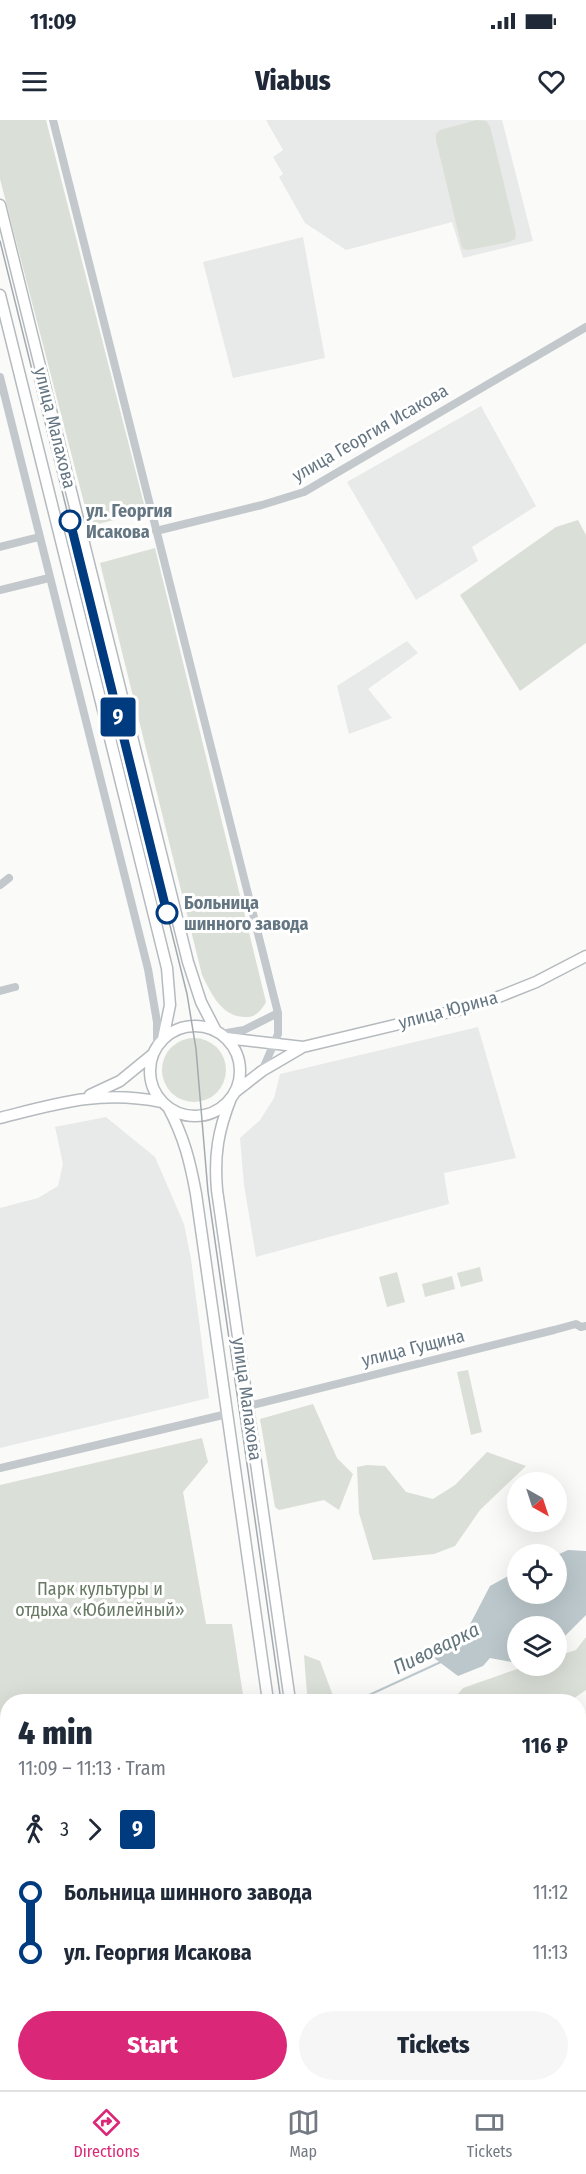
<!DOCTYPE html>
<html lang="en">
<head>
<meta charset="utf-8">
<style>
  :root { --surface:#fff; --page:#f6f6f7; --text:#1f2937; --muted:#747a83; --line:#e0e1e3; --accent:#db2777 }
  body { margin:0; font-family:"Fira Sans Condensed",sans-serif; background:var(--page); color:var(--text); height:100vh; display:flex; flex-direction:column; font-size:22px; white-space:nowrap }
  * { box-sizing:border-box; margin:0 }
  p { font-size:20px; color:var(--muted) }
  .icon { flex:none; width:33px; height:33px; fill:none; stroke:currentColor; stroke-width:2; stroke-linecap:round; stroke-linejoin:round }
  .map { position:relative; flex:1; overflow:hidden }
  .details { position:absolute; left:0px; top:1574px; width:586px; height:398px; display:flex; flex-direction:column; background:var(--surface); border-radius:24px 24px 0 0; box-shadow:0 6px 24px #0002 }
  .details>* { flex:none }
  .badge { padding:0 12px; border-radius:4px; font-size:21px; line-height:39px }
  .needle { width:39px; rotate:141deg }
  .fabs { position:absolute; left:507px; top:1352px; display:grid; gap:12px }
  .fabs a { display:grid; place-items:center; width:60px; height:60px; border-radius:50%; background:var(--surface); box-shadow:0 6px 24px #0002; font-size:30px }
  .map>.badge { position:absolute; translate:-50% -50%; box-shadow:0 0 0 3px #fff }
  .legs { display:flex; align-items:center; gap:9px; height:66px; padding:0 18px; font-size:20px }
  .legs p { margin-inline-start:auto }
  .head { display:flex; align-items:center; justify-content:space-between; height:102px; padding:0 18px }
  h1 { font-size:33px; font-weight:800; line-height:45px }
  .cta { display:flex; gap:12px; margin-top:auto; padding:12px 18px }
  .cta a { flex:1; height:69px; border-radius:36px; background:var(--accent); color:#fff; font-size:24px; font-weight:800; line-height:69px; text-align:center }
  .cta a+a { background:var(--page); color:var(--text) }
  ul { padding:0 18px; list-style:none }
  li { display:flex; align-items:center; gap:21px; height:60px; font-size:22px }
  li i { display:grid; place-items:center; width:9px; height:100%; margin:0 8px; background:currentColor }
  li i::after { content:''; width:15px; height:15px; margin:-8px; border:4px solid; border-radius:50%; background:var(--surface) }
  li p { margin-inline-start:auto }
  li:first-child i { background:linear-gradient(#0000 50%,currentColor 0) }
  li:last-child i { background:linear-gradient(currentColor 50%,#0000 0) }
  .status { display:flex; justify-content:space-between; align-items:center; height:42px; padding:0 30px; background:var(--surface); direction:ltr }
  .status svg { height:16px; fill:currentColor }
  header { display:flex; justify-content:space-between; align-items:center; height:78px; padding:0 18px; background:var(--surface); font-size:27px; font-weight:800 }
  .menu { display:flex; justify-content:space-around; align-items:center; height:84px; border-top:2px solid var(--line); background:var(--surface); font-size:16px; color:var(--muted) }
  .menu a { display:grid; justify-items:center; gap:3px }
  .menu .on { color:var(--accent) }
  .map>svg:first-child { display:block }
</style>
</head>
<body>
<div class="status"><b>11:09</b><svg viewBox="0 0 49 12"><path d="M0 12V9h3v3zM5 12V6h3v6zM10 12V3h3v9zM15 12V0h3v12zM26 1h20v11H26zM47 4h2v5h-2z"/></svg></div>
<header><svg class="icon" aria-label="menu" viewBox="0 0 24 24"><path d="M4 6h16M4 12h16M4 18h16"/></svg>Viabus<svg class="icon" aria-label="heart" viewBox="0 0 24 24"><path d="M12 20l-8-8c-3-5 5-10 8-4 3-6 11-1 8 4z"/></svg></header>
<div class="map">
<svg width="586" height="1970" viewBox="0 0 586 1970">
  <rect width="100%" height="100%" fill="#fafaf8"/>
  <path fill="#e8e9e9" d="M266 0H502L533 121 463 138 452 102 346 130 305 103 279 57 283 54 273 37 283 30Z
    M303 117 325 238 233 258 203 142Z
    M481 286 536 386 472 427 478 441 416 480 347 362Z
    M407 521 418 533 368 569 392 598 349 614 337 566Z
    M478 907 516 1038 444 1053 449 1084 256 1137 244 1065 240 1018 260 1000 274 978 280 954Z
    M106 997 155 1037 184 1104 191 1139 209 1278 0 1328V1088L38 1078 58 1066 63 1044 55 1007Z
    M1 1771 8 1779V1902L0 1909Z
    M216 1964H299L304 1970H209Z"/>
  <path fill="#dadfd7" d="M0 0H46L146 392 90 406 0 59Z
    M477 0 486 1 490 6 516 114 515 119 509 122 468 130 463 129 461 124 436 20V14L440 10Z
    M578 400 586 415V523L520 571 460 475 556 407Z
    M155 428 266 882C261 891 255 898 244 897 221 896 211 873 202 855L100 443Z
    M162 950a32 32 0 1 1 64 0a32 32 0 1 1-64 0Z
    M480 1147 483 1161 461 1167 457 1153Z
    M397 1152 405 1182 387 1187 379 1157Z
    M452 1156 455 1169 425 1177 422 1164Z
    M468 1250 482 1312 471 1315 457 1252Z
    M313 1284 337 1338 353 1354 339 1390 324 1380 279 1390 275 1387 260 1299Z
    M202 1318 208 1342 183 1372 206 1504H232L244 1581H8L7 1610 0 1609V1365Z
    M487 1332 526 1346 480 1390 455 1426 434 1434 373 1440 359 1393 357 1347 367 1345 385 1346 406 1372 433 1379 455 1365Z
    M586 1517V1570L570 1581H452L463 1568 523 1547 529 1545H556L557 1536 576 1530Z
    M304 1535 320 1541 335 1581H312L307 1574Z
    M7 1657V1692L0 1695V1659Z
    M7 1738V1772L0 1774V1744Z
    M509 1964H568L576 1970H515Z"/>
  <path fill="#bbc7cb" d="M568 1430 586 1431V1495L557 1524 556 1506H518L517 1543 490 1538 483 1546 458 1556 434 1538 443 1521 466 1512 490 1466 517 1451 518 1473H556L557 1435Z"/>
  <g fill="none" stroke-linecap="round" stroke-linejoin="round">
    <path stroke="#bbc7cb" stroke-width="2" d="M356 1581 443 1541
      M0 1706 8 1702"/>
    <g stroke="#b5babe" stroke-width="13">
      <path id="major" d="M0 85 188 842 201 882 216 911
        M0 175 167 848 170 885 163 919
        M150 951a45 45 0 1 1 90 0a45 45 0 1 1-90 0Z
        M226 918 303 927
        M235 972 262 951 303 927 458 890 501 876 536 862 586 836
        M90 975 120 961 153 934
        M231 978C218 1011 214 1035 217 1070L290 1581
        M168 987C184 1017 190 1041 196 1074L268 1581
        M0 998C59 983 100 970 162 982
        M470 1964 476 1970
        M499 1964 504 1970"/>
    </g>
    <path stroke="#c3c8cc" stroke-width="8" d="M53 0 278 893V914L262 951
      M0 257 148 849 157 902V926
      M156 411 262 385 304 372 586 207
      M0 427 39 417
      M0 470 49 458
      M0 765 9 758
      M0 871 15 867
      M221 914 244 910 278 893
      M248 1286 554 1210 576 1204 581 1207 586 1206
      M0 1348 227 1294
      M579 1699 586 1698
      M47 1970 55 1964
      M326 1970 334 1964"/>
    <use href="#major" stroke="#fff" stroke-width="10"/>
    <path stroke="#a2aab0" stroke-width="1.5" d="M0 121 187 874 196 929 208 1072 281 1581
      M488 1964 493 1970"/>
  </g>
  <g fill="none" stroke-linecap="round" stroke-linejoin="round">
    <g stroke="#fff" stroke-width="14">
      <path id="line-1" d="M70 401 167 793"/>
    </g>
    <use href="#line-1" stroke="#003b80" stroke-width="9"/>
  </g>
  <g fill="#fff" stroke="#003b80" stroke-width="3">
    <circle cx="70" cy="401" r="10"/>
    <circle cx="167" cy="793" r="10"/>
  </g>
  <g text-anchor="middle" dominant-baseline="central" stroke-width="6" stroke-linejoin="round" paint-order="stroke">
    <g font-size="18" fill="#657683" stroke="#fff">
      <text transform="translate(55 308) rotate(76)">улица Малахова</text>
      <text transform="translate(370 313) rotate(-30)">улица Георгия Исакова</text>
      <text transform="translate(448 890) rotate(-15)">улица Юрина</text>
      <text transform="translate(413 1228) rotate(-14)">улица Гущина</text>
      <text transform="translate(247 1279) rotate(82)">улица Малахова</text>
    </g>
    <g font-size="18" font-weight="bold" fill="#657683" stroke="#fff" text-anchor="start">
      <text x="86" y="391">ул. Георгия<tspan x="86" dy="21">Исакова</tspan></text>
      <text x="184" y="783">Больница<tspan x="184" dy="21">шинного завода</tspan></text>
    </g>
    <g font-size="18" fill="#687a64" stroke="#fff">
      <text x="100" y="1469">Парк культуры и<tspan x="100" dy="21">отдыха «Юбилейный»</tspan></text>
    </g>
    <g font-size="20" font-style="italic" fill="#60757c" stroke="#fff">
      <text transform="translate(436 1528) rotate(-26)">Пивоварка</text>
    </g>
  </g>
</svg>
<div class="fabs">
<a><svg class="needle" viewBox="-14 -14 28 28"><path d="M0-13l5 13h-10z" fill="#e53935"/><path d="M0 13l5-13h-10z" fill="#747a83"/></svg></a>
<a><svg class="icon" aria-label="locate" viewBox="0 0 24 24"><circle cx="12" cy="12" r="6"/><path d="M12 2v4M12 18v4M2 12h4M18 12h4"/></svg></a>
<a><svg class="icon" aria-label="layers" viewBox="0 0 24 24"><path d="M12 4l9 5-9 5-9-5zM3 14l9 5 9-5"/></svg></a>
</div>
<b class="badge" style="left:118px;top:597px;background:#003b80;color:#fff">9</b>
<section class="details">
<div class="head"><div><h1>4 min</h1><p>11:09 – 11:13 · Tram</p></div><b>116 ₽</b></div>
<div class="legs"><svg class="icon" aria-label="walk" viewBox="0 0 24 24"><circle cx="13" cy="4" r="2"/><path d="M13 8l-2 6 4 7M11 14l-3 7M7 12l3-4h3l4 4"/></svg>3<svg class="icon" aria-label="forward" viewBox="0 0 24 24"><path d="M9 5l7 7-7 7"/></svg><b class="badge" style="background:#003b80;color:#fff">9</b></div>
<ul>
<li><i style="color:#003b80"></i><b>Больница шинного завода</b><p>11:12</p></li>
<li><i style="color:#003b80"></i><b>ул. Георгия Исакова</b><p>11:13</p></li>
</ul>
<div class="cta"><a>Start</a><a>Tickets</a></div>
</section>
</div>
<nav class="menu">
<a class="on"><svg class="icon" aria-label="directions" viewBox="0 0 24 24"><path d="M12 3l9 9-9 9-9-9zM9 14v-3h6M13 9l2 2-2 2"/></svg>Directions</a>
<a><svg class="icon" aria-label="map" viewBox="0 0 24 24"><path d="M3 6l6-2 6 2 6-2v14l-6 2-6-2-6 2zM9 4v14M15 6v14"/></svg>Map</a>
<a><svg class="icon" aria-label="tickets" viewBox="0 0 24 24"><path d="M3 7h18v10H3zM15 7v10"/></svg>Tickets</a>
</nav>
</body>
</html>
